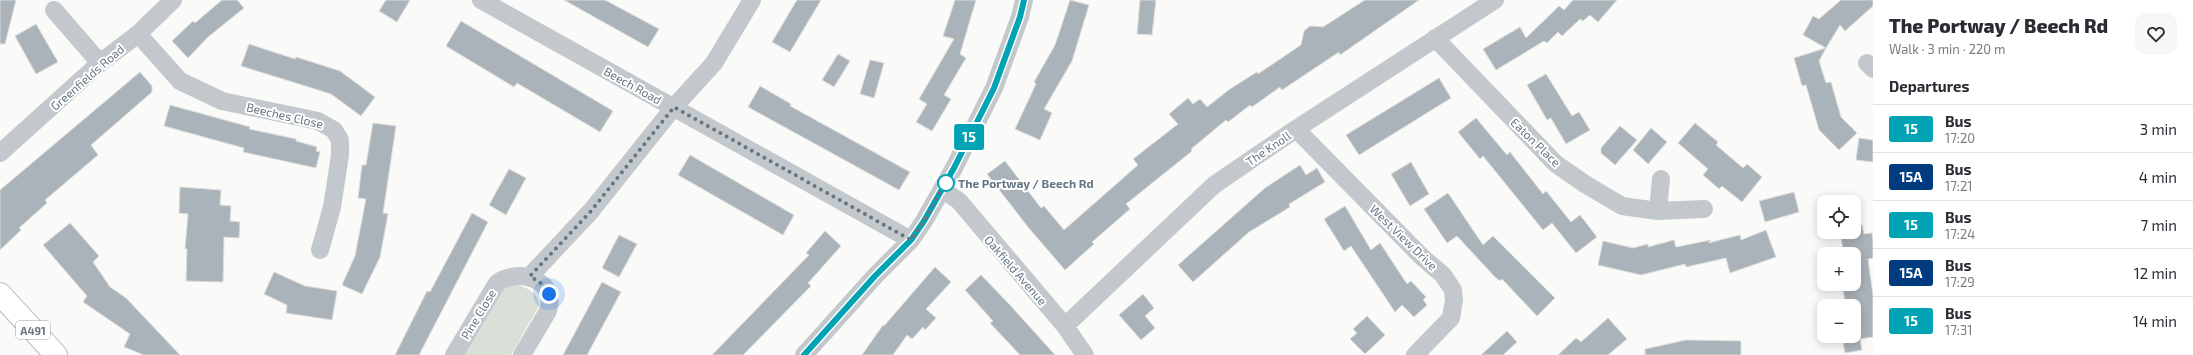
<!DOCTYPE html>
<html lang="en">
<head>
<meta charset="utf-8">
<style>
  :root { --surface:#fff; --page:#f7f7f7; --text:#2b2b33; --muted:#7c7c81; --line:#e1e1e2 }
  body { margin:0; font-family:"Exo 2",sans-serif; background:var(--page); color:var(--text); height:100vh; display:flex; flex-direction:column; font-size:15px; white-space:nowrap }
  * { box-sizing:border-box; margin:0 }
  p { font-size:13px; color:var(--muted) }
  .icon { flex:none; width:22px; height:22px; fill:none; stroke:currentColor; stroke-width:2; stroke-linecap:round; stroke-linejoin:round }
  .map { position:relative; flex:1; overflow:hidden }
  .drawer { display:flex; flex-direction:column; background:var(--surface); width:320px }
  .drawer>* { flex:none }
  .badge { padding:0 8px; border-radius:3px; font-size:14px; line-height:26px }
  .tools { position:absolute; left:1817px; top:195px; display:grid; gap:8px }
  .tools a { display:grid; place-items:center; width:44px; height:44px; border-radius:8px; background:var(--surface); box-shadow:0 2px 10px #0003; font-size:20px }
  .you { position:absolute; width:20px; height:20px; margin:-10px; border:3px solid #fff; border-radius:50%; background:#1a73e8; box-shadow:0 0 0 6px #1a73e833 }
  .map>.badge { position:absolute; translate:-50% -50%; box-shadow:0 0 0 2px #fff }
  h2 { padding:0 16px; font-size:15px; line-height:36px }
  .round { display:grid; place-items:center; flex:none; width:42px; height:42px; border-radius:12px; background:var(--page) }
  .summary { display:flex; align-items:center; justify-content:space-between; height:68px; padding:0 16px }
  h1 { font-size:19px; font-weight:800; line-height:30px }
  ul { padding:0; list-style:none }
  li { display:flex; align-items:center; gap:12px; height:48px; padding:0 16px; border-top:1px solid var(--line) }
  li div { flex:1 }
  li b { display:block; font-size:15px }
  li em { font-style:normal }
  li .badge { min-width:44px; font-weight:700; text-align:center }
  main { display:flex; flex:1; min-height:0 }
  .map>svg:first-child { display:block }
</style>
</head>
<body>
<main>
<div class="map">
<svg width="1873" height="355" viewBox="0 0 1873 355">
  <rect width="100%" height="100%" fill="#fafaf8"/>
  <path fill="#dadfd7" d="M512 283C523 286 540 292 539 306L511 355H463L503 285Z"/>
  <path fill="#aab3b9" stroke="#dcdcda" d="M0 0H16L5 44H0Z
    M222 0H237L244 8 208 37 188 58 172 41 193 21 195 23Z
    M386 0H410L397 22 379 11Z
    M564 0H605L659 29 648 47Z
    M797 0H821L790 52 772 42Z
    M955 0H976L960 54 966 58 944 95 951 99 932 131 916 122 927 104 919 99 954 39 943 36Z
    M1070 0 1089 5 1072 61 1044 109 1052 113 1040 140 1015 129 1036 84 1034 82 1055 45Z
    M1140 0H1156L1152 35 1137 34Z
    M1365 0H1419L1340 55 1339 52 1282 90 1280 87 1252 107 1250 105 1228 122 1226 120 1191 149 1192 151 1126 204 1130 209 1092 242 1094 244 1065 270 1028 227 987 174 1005 161 1041 208 1044 206 1064 230 1138 165 1133 159 1178 124 1169 114 1188 98 1193 104 1200 99 1207 107 1230 89 1257 72 1258 74 1301 45 1304 31 1310 26 1323 27Z
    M1573 0H1617L1598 22 1590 15 1583 21 1580 19 1562 36 1558 32 1547 43 1544 41 1496 70 1483 49 1520 27 1526 38 1559 6 1564 10Z
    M1841 0H1873V6L1845 31 1840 25 1826 48 1803 35 1813 16 1819 19Z
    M461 21 613 111 600 132 517 83 514 87 446 46Z
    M36 24 58 62 36 74 15 36Z
    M249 44 295 59 296 57 340 71 375 97 361 116 331 94 241 66Z
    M1826 48 1819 61 1826 83 1831 82 1841 117 1857 133 1839 150 1819 130 1806 85 1802 86 1794 58Z
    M838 54 850 61 834 87 822 80Z
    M870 60 884 63 874 98 860 94Z
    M140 72 152 86V92L91 145 98 155 45 200 47 203 19 228 21 230 0 250V190Z
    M1546 74 1572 116 1579 112 1590 130 1566 144 1551 118 1547 120 1527 85Z
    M1439 78 1451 98 1359 155 1346 135Z
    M760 86 791 104 790 106 910 172 899 190 748 107Z
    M170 105 250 127 249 129 296 139V141L317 147 316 151 320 152 316 168 243 152 244 148 164 126Z
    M1476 118 1507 155 1510 152 1543 194 1546 191 1571 222 1580 215 1597 237 1576 253 1552 223 1543 230 1483 156 1480 159 1458 132Z
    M373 123 396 126 383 213 388 214 380 257 362 294 342 285 355 256 366 199 358 198 362 165H366Z
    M1695 123 1718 142 1716 145 1743 168 1747 164 1762 177 1742 202 1722 186 1719 189 1703 175 1708 169 1678 143Z
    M1620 126 1637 140 1615 165 1601 153V148Z
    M1651 128 1667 142 1648 164 1633 150Z
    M1859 138 1873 140V162L1856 160Z
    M690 155 794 215 783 235 678 175Z
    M1411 162 1429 194 1410 206 1391 174Z
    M1300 165 1306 175 1317 168 1325 182 1289 204 1290 207 1249 232 1193 282 1178 265 1265 188Z
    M509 169 526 178 506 215 489 205Z
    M180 187 221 190 220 205 231 206 230 221 240 222 239 238 224 237 223 282 186 281 187 249H185L188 214 179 213Z
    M1794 192 1799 212 1765 222 1759 201Z
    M1448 193 1483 245 1493 236 1555 298 1537 316 1502 279 1500 281 1495 277 1457 236 1447 243 1424 209Z
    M1345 206 1371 250 1380 243 1407 284 1411 281 1426 297 1423 300 1427 305 1414 317 1402 305 1395 312 1351 246 1344 251 1324 219Z
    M472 213 488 222 419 355H395L427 291 430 292Z
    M70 223 99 256 93 262 110 287 126 298 180 355H144L124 347 130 334 83 302 87 296 43 245Z
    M1862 225 1864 234 1872 233 1873 242V258L1868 259 1873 295V337L1860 339 1862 350 1845 353 1842 336H1854V306H1846L1842 284H1854V254H1844L1841 238 1854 236V226Z
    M1766 230 1776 257 1730 273 1726 258 1686 267 1685 264 1641 275 1598 265 1603 241 1633 248 1648 244V247L1674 240 1676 247 1711 240 1708 243 1740 235 1741 240Z
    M825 231 841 246 808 283 811 286 743 355H712L809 255 806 253Z
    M619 235 637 244 619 277 602 268Z
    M935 267 951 282 926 309 936 318 925 330 923 327 912 339 907 335 893 355H862L883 325 884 326Z
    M274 272 305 286 337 291 332 320 286 313 287 305 264 294Z
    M981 275 1010 305 1055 355H1020L990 323 993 321 965 290Z
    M602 282 621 292 587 355H563Z
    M1143 294 1154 308 1145 316 1155 328 1141 340 1119 315Z
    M1367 316 1385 335 1365 354 1350 339 1357 333 1353 329Z
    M1608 318 1627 339 1608 355H1558L1576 338 1581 342Z
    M1507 331 1517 342 1503 355H1481Z
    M1686 340 1741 341V355H1645V349Z"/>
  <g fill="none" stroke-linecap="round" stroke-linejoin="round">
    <g stroke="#b4b9bd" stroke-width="24">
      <path id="highway" d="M0 294 56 355"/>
    </g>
    <path stroke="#c3c8cc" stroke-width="18" d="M481 0 911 240
      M54 10 100 63
      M138 34 180 81 222 101 318 121 334 130 340 140V155L332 207 320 250
      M1435 38 1556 164 1585 184 1622 206 1658 211 1704 209
      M1867 63 1873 69
      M1296 129 1423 258 1443 275 1453 290 1454 300 1451 318 1415 355
      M0 153 100 63 138 34 173 0
      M942 189 959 201 1065 326 1085 355
      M1658 211 1661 179
      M530 276 591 211 674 107 714 63 752 0
      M1065 326 1214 185 1296 129 1495 0
      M454 355 497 283C519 267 558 280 548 311L522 355
      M804 355 875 276 911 240 924 221 954 168 994 88 1020 17 1024 0"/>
    <use href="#highway" stroke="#fff" stroke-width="22"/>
  </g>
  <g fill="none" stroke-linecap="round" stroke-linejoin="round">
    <g stroke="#fff" stroke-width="9">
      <path id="line" d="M804 355 875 276 911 240 924 221 954 168 994 88 1020 17 1024 0"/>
    </g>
    <use href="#line" stroke="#00a3b4" stroke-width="6"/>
    <path stroke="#657683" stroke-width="4" stroke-dasharray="0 7.2" d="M549 294 545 286 530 276 591 211 674 107 911 240 924 221 948 178 946 183"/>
  </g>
  <circle fill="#fff" stroke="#00a3b4" stroke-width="2" cx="946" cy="183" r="8"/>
  <g text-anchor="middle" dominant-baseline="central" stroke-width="4" stroke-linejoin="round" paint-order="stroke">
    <rect fill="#fff" stroke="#939fa8" stroke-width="1" x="16" y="321" width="34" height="18" rx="3"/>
    <g font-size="11" font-weight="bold" fill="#657683">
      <text x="33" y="330">A491</text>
    </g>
    <g font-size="12" fill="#657683" stroke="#fff">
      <text transform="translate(87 77) rotate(-41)">Greenfields Road</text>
      <text transform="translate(633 85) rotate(29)">Beech Road</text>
      <text transform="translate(285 115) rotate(13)">Beeches Close</text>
      <text transform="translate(1536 142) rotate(44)">Eaton Place</text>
      <text transform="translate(1268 148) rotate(-34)">The Knoll</text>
      <text transform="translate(1404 237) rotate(44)">West View Drive</text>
      <text transform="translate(1016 270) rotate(49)">Oakfield Avenue</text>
      <text transform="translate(478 314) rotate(-59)">Pine Close</text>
    </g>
    <g font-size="12" font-weight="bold" fill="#657683" stroke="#fff" text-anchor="start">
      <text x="958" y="183">The Portway / Beech Rd</text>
    </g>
  </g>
</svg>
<div class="tools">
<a><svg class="icon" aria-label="locate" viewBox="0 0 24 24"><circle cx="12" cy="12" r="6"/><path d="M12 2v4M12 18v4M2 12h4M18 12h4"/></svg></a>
<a>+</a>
<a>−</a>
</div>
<div class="you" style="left:549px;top:294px"></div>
<b class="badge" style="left:969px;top:137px;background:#00a3b4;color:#fff">15</b>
</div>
<section class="drawer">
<div class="summary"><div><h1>The Portway / Beech Rd</h1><p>Walk · 3 min · 220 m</p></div><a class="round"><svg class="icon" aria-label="heart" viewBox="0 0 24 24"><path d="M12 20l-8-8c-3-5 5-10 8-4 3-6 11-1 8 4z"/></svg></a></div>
<h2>Departures</h2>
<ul>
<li><span class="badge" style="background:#00a3b4;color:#fff">15</span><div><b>Bus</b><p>17:20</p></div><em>3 min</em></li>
<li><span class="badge" style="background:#003b80;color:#fff">15A</span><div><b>Bus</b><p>17:21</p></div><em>4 min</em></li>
<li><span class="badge" style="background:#00a3b4;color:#fff">15</span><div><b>Bus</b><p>17:24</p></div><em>7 min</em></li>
<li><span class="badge" style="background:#003b80;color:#fff">15A</span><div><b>Bus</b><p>17:29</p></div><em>12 min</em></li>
<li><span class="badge" style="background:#00a3b4;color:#fff">15</span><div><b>Bus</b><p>17:31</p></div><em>14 min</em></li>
</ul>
</section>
</main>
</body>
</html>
